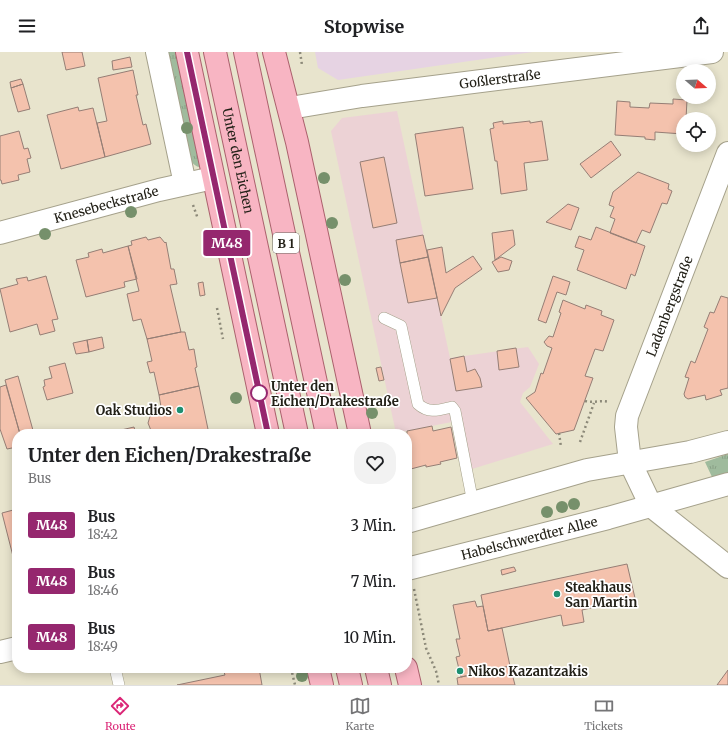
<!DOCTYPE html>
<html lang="de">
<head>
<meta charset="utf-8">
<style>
  :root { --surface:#fff; --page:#f2f2f2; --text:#202124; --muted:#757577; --line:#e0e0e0; --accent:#db2777 }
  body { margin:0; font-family:Merriweather,serif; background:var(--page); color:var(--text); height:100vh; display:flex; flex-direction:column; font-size:15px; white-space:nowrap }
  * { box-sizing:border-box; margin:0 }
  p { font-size:13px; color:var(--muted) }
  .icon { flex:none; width:22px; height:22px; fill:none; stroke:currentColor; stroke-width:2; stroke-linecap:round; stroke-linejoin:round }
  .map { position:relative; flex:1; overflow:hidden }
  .side { position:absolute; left:12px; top:377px; width:400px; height:244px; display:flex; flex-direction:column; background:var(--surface); border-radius:16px; box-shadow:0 2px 10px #0003 }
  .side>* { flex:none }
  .badge { padding:0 8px; border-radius:3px; font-size:14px; line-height:26px }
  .needle { width:26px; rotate:109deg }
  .controls { position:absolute; left:676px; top:12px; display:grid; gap:8px }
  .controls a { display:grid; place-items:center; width:40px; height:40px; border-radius:50%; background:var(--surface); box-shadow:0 2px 10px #0003; font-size:20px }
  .map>.badge { position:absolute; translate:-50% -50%; box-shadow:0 0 0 2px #fff }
  .round { display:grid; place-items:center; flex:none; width:42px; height:42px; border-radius:16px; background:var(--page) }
  .headline { display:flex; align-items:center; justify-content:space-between; height:68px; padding:0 16px }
  h1 { font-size:19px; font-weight:700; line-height:30px }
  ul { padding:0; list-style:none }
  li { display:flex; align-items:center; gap:12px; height:56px; padding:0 16px }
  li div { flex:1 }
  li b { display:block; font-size:15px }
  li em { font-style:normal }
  li .badge { min-width:44px; font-weight:700; text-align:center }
  header { display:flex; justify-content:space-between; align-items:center; height:52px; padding:0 16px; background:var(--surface); font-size:18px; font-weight:700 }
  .dock { display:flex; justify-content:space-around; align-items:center; height:56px; border-top:1px solid var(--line); background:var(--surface); font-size:11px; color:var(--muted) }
  .dock a { display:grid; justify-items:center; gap:2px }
  .dock .current { color:var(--accent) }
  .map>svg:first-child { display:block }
</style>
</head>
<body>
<header><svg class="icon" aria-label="menu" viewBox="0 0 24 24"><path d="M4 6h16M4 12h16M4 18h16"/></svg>Stopwise<svg class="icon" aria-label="share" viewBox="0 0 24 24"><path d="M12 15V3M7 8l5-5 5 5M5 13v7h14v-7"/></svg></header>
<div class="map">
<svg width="728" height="633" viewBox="0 0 728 633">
  <defs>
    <pattern id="grass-tufts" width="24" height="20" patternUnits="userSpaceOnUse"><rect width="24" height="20" fill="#9fbb9d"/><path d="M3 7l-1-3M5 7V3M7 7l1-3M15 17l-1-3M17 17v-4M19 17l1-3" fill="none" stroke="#89a086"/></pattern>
  </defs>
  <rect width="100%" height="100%" fill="#e8e4cd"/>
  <path fill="#ecd2d5" d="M397 59 450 306 528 295 539 312 530 335 523 341 520 350 553 392 472 417 462 368 396 381 331 79 342 66Z"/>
  <path fill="#e6d3e3" d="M315 0H533L338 28 318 16Z"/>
  <path fill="url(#grass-tufts)" d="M166 0H176L200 112 199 115C194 114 191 109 189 105Z
    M728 402V421L712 425 705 410Z"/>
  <path fill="#f4c2ad" stroke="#957e75" d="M62 0H82L85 14 66 18Z
    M130 5 132 15 113 18 112 9Z
    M133 18 138 43H136L143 73 146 72 151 92 105 105 97 71 107 69 98 26Z
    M21 27 23 32 11 36 10 30Z
    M23 32 30 57 18 60 11 36Z
    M673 47 687 48 686 67H683V82L655 80V88L645 87V85L615 83 617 49 630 50V55L649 56 650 51 673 52Z
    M78 55 79 59 93 56 105 105 61 117 47 63Z
    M503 69V72L530 69V71L542 69 548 108 524 111 527 138 501 142 497 109H495L490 77 494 76 493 71Z
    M463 75 473 137 425 144 415 82Z
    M19 79 24 97 28 96 31 106 27 107 30 120 18 123 19 128 2 132 1 128H0V84Z
    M611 89 621 103 591 126 580 112Z
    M384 105 397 171 373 176 360 110Z
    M638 120 669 132 668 137 672 139 667 152 662 151 650 181 642 178 636 191 610 181 615 167 610 165 614 155 609 153 613 140Z
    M568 152 579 156 571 178 546 170Z
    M596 175 645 194 635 224 631 222 626 237 577 218 584 198 575 195 579 184 591 188Z
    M513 178 515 193 495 208 492 181Z
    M423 183 428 205 400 211 396 188Z
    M146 185 148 188 160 185 165 191 166 190 171 217H174L177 232 170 233 181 280 147 287 141 267 133 269 127 242 139 239 128 194 132 193 131 189Z
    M128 194 137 227 124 230 125 235 86 245 76 208 89 205 88 201 102 197 103 201Z
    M442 195 446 221 473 204 482 217 455 236 441 264 427 198Z
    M428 205 437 246 408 251 400 211Z
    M501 205 512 209 509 218 498 220 492 210Z
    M46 224 58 267 52 268 55 279 40 283 37 272 10 280 0 237 18 232 16 227 27 225 28 229Z
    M553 224 570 230 566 243 557 240 546 271 538 268Z
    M203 230 205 243 200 244 198 231Z
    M721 244 728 246V336L720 338 722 343 706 348 705 343 688 347 685 345 684 342 689 326 685 325 691 309 695 311 708 277 704 275 710 260 714 261Z
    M563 248 585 257 586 253 602 259 601 263 614 268 603 299 595 297 585 324 593 326 574 378 556 382 526 346 535 340 541 321 543 322 552 296 547 294 544 290 549 284 553 285 561 261 559 260Z
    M181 280H185L189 298 194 297 197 315 195 316 199 334 159 343 154 320 150 321 147 310 152 309 147 287Z
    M102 285 104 296 89 300 87 288Z
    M87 288 89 300 76 302 73 291Z
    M516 296 519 315 499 318 497 299Z
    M464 304 467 320 475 317 480 326 482 335 456 339 450 307Z
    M65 311 73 341 47 348 43 335 45 334 44 328 52 326 49 315Z
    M381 315 384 328 379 329 376 316Z
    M18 324 34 382H20L5 328Z
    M6 333 20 382H17V395L7 397 0 377V335Z
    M199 334 209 382 152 381 148 371 151 361 161 355 159 343Z
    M432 374 433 379 451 375 457 406 440 410 441 412 426 415V413L407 418V379Z
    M134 375 136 382H104Z
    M17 457V516H16L2 461Z
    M627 512 635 546 582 558 584 570 563 574 561 563 488 579 481 543Z
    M514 515 516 519 502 523 501 518Z
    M475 549 477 555 483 554 488 579 502 576 510 614 461 625 456 605 460 604 456 587H460L453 553Z
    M510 614 515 633H458L457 626Z
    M242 616H259L262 633H177L225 623 224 620Z
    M728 618V633H717Z"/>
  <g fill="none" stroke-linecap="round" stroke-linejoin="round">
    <g stroke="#a5a18b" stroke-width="12">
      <path id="lane" d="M384 266 401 274 418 352C429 362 439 358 452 355L455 359 473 451
        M115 616 119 633"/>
    </g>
    <g stroke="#a5a18b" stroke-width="24">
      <g id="street">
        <path d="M157 0 185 132"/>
        <path id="s1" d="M290 56 362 44 712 0"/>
        <path id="s2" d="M0 181 159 138 213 126"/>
        <path id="s3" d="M630 410 626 375 627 364 728 101"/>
      </g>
    </g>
    <g stroke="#a5a18b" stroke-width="24">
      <g id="secondary">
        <path d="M630 410 651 454 728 515"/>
        <path d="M407 470 587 418 690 400 728 390"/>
        <path id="s4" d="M407 517 608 466 728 432"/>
        <path d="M0 600 17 596"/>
      </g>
    </g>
    <g stroke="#ab616d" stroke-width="24">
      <g id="primary">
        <path d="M187 0 268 382"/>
        <path id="s5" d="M215 0 297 382"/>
        <path d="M245 0 327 382"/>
        <path d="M274 0 297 90 360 382"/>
        <path d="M318 616 322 633"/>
        <path d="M347 616 351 633"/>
        <path d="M376 616 380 633"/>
        <path d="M406 616 410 633"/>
      </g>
    </g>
    <path stroke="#8c8979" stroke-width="2.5" stroke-dasharray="2 3" stroke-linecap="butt" d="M300 0 302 13
      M193 153 198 167
      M217 256 223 287
      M585 349C594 351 601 348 609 350
      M559 381 561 395
      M580 390 594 351
      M414 537 426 596 436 619 439 633
      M291 616 295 633"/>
    <use href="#lane" stroke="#fff" stroke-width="11"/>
    <use href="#street" stroke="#fff" stroke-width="22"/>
    <use href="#secondary" stroke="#fff" stroke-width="22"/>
    <use href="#primary" stroke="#f8b5c3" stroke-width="22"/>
  </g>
  <g fill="#76906b">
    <circle cx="187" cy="76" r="6"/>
    <circle cx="324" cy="126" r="6"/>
    <circle cx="131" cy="160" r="6"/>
    <circle cx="332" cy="171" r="6"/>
    <circle cx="45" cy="182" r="6"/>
    <circle cx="345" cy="228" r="6"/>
    <circle cx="236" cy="346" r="6"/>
    <circle cx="372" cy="361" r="6"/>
    <circle cx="574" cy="452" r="6"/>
    <circle cx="562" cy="455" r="6"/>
    <circle cx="547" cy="460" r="6"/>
    <circle cx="302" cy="624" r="6"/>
  </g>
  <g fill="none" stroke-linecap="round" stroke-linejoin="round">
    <g stroke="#fff" stroke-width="9">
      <path id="line" d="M187 0 268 382"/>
    </g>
    <use href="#line" stroke="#95276e" stroke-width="6"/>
  </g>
  <circle fill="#fff" stroke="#95276e" stroke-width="2" cx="259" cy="341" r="8"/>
  <g fill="#1e8f71" stroke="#fff" stroke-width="1.5">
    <circle cx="180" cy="358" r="4"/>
    <circle cx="557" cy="542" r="4"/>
    <circle cx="460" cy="619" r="4"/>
  </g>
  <g text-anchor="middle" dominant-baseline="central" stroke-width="3.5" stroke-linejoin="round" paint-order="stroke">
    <rect fill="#fff" stroke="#65645d" stroke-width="1" x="273" y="181" width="26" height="20" rx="3"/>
    <g font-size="12" font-weight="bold" fill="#232118">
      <text x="286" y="191">B 1</text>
    </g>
    <g font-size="13" fill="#232118" stroke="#fff">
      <text stroke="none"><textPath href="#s1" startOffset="212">Goßlerstraße</textPath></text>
      <text stroke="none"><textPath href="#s5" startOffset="111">Unter den Eichen</textPath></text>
      <text stroke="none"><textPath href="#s2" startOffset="110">Knesebeckstraße</textPath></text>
      <text stroke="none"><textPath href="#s3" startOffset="164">Ladenbergstraße</textPath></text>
      <text stroke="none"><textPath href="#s4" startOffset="126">Habelschwerdter Allee</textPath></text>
    </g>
    <g font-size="13" font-weight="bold" fill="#232118" stroke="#fff" text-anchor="start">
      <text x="271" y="334">Unter den<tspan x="271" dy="15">Eichen/Drakestraße</tspan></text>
    </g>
    <g font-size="13" font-weight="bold" fill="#232118" stroke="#fff" text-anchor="start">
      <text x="172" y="358" text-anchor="end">Oak Studios</text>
      <text x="565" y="535">Steakhaus<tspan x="565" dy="15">San Martin</tspan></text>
      <text x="468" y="619">Nikos Kazantzakis</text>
    </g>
  </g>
</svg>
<div class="controls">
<a><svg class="needle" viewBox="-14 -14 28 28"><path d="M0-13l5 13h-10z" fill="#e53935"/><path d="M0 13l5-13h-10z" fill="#757577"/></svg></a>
<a><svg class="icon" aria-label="locate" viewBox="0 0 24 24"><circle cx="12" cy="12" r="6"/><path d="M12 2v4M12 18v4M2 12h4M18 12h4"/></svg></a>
</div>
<b class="badge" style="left:227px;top:191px;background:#95276e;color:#fff">M48</b>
<section class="side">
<div class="headline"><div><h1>Unter den Eichen/Drakestraße</h1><p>Bus</p></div><a class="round"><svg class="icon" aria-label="heart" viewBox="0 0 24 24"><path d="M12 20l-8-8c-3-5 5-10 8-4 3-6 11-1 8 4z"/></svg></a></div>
<ul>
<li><span class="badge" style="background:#95276e;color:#fff">M48</span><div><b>Bus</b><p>18:42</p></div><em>3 Min.</em></li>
<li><span class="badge" style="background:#95276e;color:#fff">M48</span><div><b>Bus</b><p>18:46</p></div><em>7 Min.</em></li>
<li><span class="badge" style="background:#95276e;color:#fff">M48</span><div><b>Bus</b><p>18:49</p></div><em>10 Min.</em></li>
</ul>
</section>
</div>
<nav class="dock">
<a class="current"><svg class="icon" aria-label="directions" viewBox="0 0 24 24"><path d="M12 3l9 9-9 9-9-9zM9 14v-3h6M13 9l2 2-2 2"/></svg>Route</a>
<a><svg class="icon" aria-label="map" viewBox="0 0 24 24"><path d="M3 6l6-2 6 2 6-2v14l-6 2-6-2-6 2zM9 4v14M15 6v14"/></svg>Karte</a>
<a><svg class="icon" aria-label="tickets" viewBox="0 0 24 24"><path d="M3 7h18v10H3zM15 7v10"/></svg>Tickets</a>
</nav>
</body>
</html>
